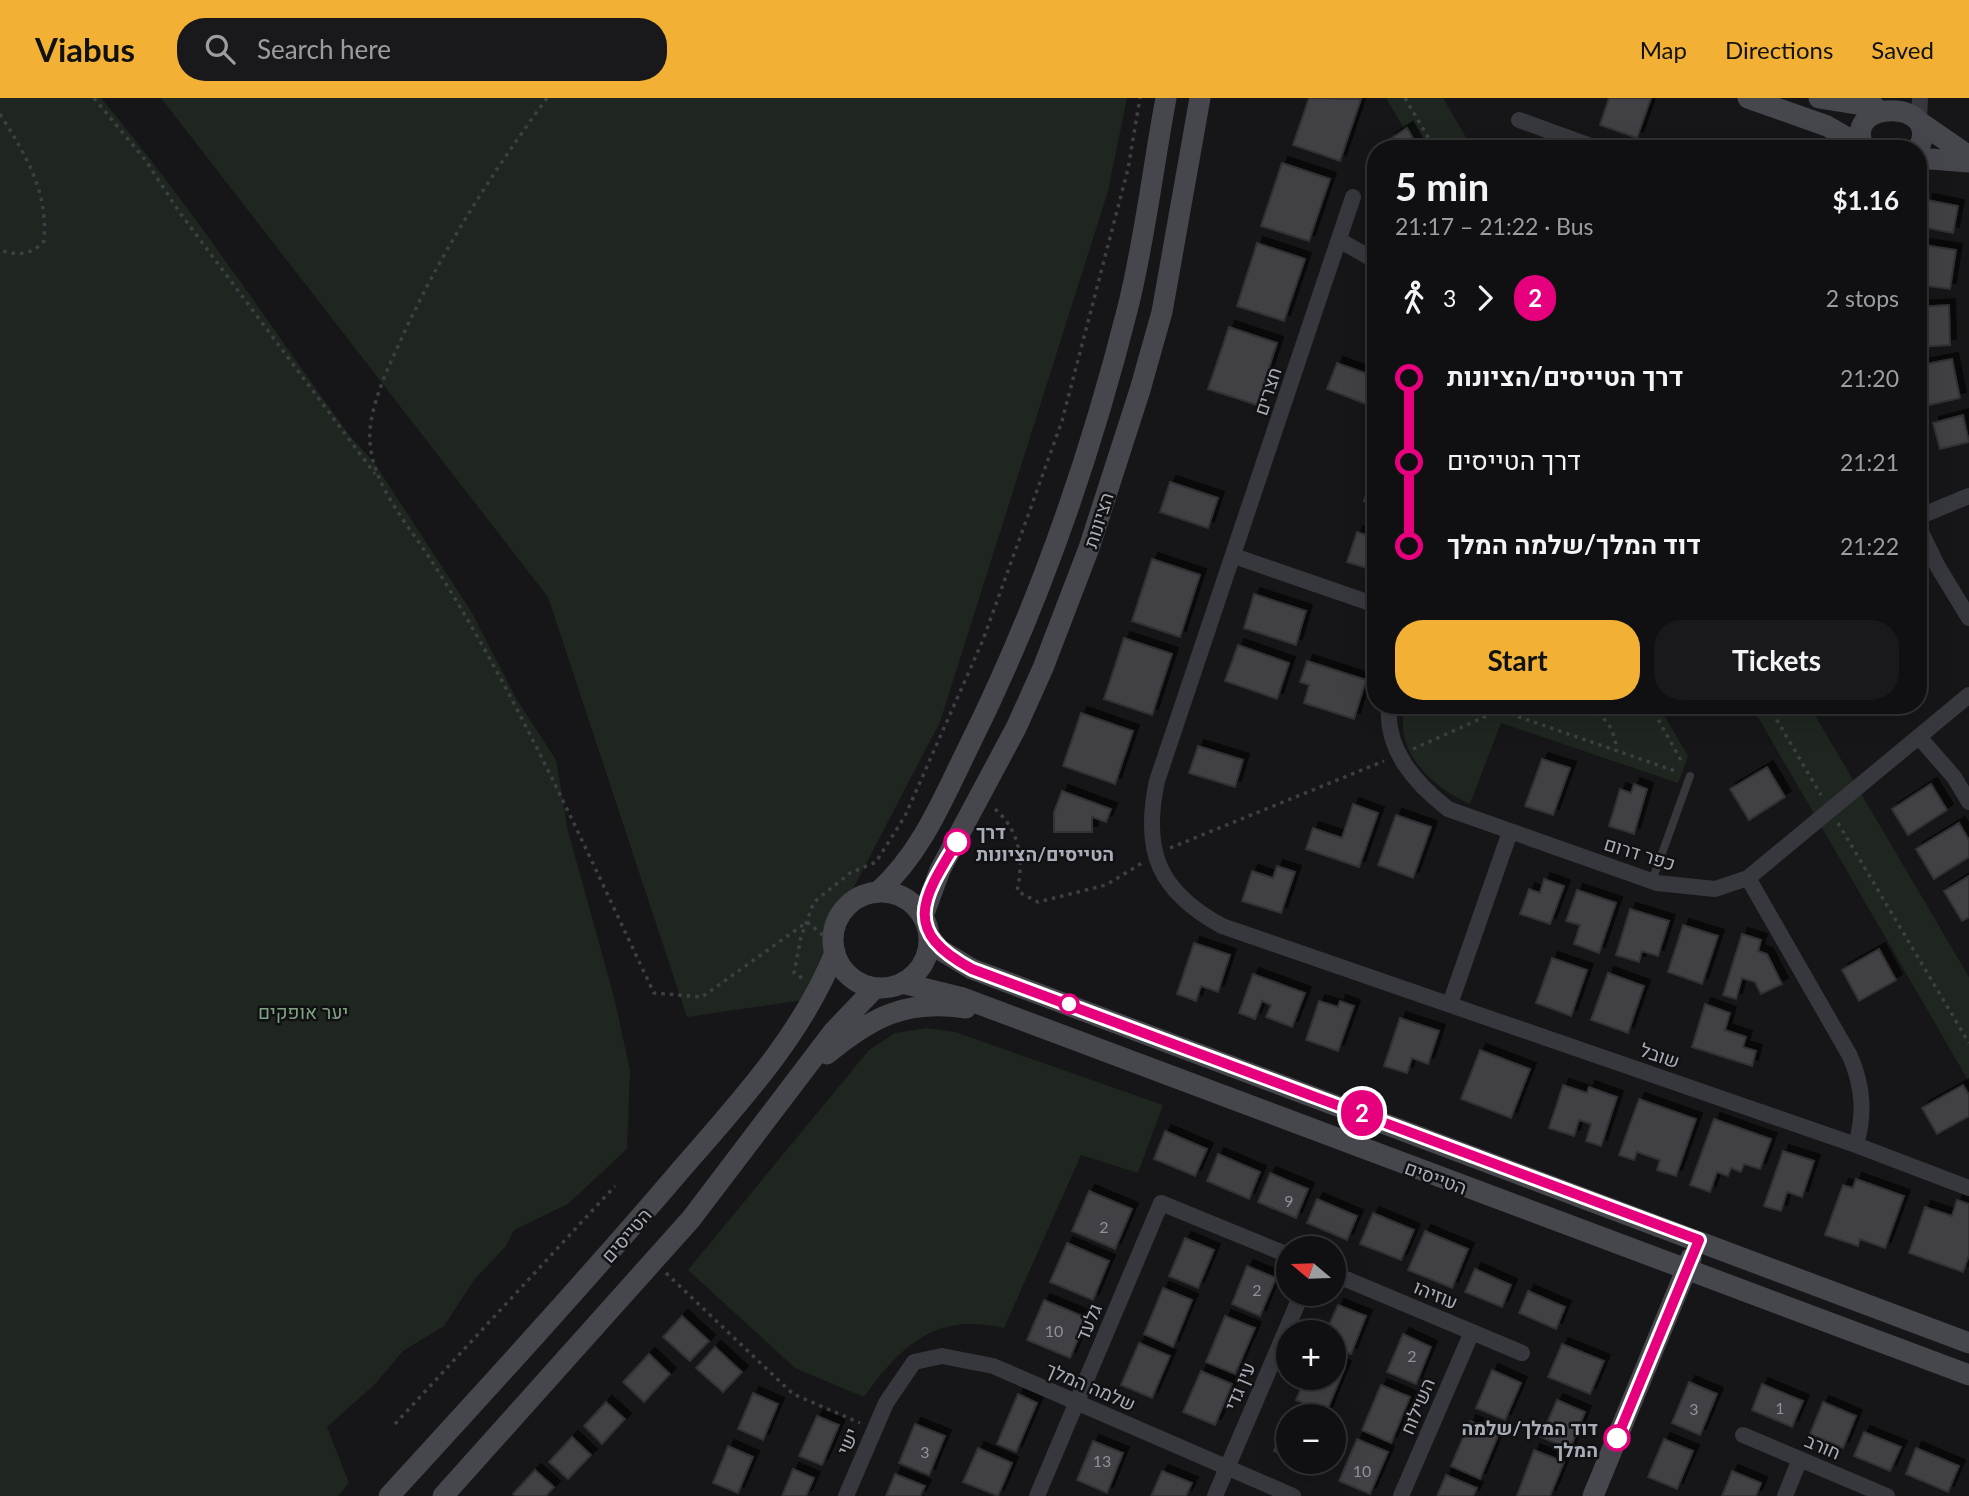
<!DOCTYPE html>
<html lang="en">
<head>
<meta charset="utf-8">
<style>
  :root { --surface:#101012; --page:#19191b; --text:#f1f3f6; --muted:#9c9d9f; --line:#303032; --accent:#f2b134 }
  body { margin:0; font-family:Lato,Heebo,sans-serif; background:var(--page); color:var(--text); height:100vh; display:flex; flex-direction:column; font-size:26px; white-space:nowrap }
  * { box-sizing:border-box; margin:0 }
  p { font-size:23px; color:var(--muted) }
  .icon { flex:none; width:38px; height:38px; fill:none; stroke:currentColor; stroke-width:2; stroke-linecap:round; stroke-linejoin:round }
  .map { position:relative; flex:1; overflow:hidden }
  .details { position:absolute; left:1367px; top:42px; width:560px; height:574px; display:flex; flex-direction:column; background:var(--surface); border-radius:28px; box-shadow:0 7px 28px #0002,0 0 0 2px var(--line) }
  .details>* { flex:none }
  .badge { padding:0 14px; border-radius:23px; font-size:24px; line-height:46px }
  .needle { width:46px; rotate:289deg }
  .buttons { position:absolute; left:1276px; top:1138px; display:grid; gap:14px }
  .buttons a { display:grid; place-items:center; width:70px; height:70px; border-radius:50%; background:var(--surface); box-shadow:0 7px 28px #0002,0 0 0 2px var(--line); font-size:35px }
  .map>.badge { position:absolute; translate:-50% -50%; box-shadow:0 0 0 4px #fff }
  .legs { display:flex; align-items:center; gap:10px; height:77px; padding:0 28px; font-size:23px }
  .legs p { margin-inline-start:auto }
  .overview { display:flex; align-items:center; justify-content:space-between; height:119px; padding:0 28px }
  h1 { font-size:38px; font-weight:700; line-height:52px }
  .primary-button { display:flex; gap:14px; margin-top:auto; padding:14px 28px }
  .primary-button a { flex:1; height:80px; border-radius:28px; background:var(--accent); color:#111; font-size:28px; font-weight:700; line-height:80px; text-align:center }
  .primary-button a+a { background:var(--page); color:var(--text) }
  ul { padding:0 28px; list-style:none }
  li { display:flex; align-items:center; gap:24px; height:84px; font-size:26px }
  li i { display:grid; place-items:center; width:10px; height:100%; margin:0 9px; background:currentColor }
  li i::after { content:''; width:18px; height:18px; margin:-9px; border:5px solid; border-radius:50%; background:var(--surface) }
  li p { margin-inline-start:auto }
  li:first-child i { background:linear-gradient(#0000 50%,currentColor 0) }
  li:last-child i { background:linear-gradient(currentColor 50%,#0000 0) }
  header { display:flex; align-items:center; gap:42px; box-sizing:border-box; height:98px; padding:0 35px; background:var(--accent); color:#111 }
  header strong { font-size:33px }
  nav { display:flex; gap:38px; margin-inline-start:auto; font-size:24px }
  .search { width:490px; height:63px; background:var(--page); display:flex; align-items:center; gap:18px; box-sizing:border-box; padding:0 24px; border-radius:28px; color:var(--muted); font-size:26px }
  .map>svg:first-child { display:block }
</style>
</head>
<body>
<header>
<strong>Viabus</strong>
<div class="search"><svg class="icon" aria-label="search" viewBox="0 0 24 24"><circle cx="10" cy="10" r="6"/><path d="M15 15l6 6"/></svg>Search here</div>
<nav><a>Map</a><a>Directions</a><a>Saved</a></nav>
</header>
<div class="map">
<svg width="1969" height="1398" viewBox="0 0 1969 1398">
  <defs>
    <filter id="shadow"><feDropShadow dx="6" dy="-6" stdDeviation="0" flood-color="#0009"/></filter>
  </defs>
  <rect width="100%" height="100%" fill="#161618"/>
  <path fill="#1e261f" d="M0 0H101C191 108 268 225 350 338L373 363 471 513 517 602 556 662 568 733 614 899 630 972 627 1051 568 1106 514 1132 506 1148 474 1182 444 1228 403 1253 375 1286 327 1329 349 1385 338 1398H0Z
    M161 0H1127L1108 93 940 624 833 829 804 902 687 919 548 499Z
    M1386 0H1443L1473 51H1416Z
    M1405 607H1658L1688 658 1678 685 1501 625 1470 706C1432 689 1393 654 1405 607Z
    M1751 607H1809L1969 879V984Z
    M926 930 955 934 1163 1007 1138 1075 1081 1057 1004 1230C936 1214 901 1247 864 1299L795 1270 688 1172 869 952 895 935Z"/>
  <path fill="#404145" stroke="#303034" stroke-width="2" filter="url(#shadow)" d="M1309 0 1361 1 1340 63 1293 47Z
    M1609 0H1651L1637 40 1600 27Z
    M1407 30 1419 51H1389L1394 47 1390 41Z
    M1282 65 1330 81 1309 143 1261 128Z
    M1927 102 1958 108 1953 135 1922 129Z
    M1257 145 1305 161 1284 223 1237 208Z
    M1924 147 1956 152 1950 191 1918 187Z
    M1949 207 1950 247 1919 249 1918 209Z
    M1229 229 1277 245 1257 307 1208 291Z
    M1952 261 1960 300 1929 307 1921 267Z
    M1337 265 1376 279 1374 309 1327 291Z
    M1963 317 1969 344 1940 351 1933 325Z
    M1372 379 1376 380V421L1366 418 1371 405 1364 403Z
    M1170 384 1218 400 1208 430 1160 414Z
    M1357 434 1376 440V473L1347 464Z
    M1152 461 1200 477 1180 539 1132 523Z
    M1254 496 1306 513 1296 547 1244 530Z
    M1124 540 1172 556 1152 617 1104 601Z
    M1238 547 1289 565 1277 601 1225 583Z
    M1307 563 1366 582 1354 621 1304 605 1309 587 1300 584Z
    M1081 615 1133 633 1115 686 1063 668Z
    M1198 648 1243 662 1235 689 1189 675Z
    M1542 661 1570 670 1553 717 1525 708Z
    M1767 669 1785 699 1749 722 1730 691Z
    M1634 686 1647 691 1634 736 1609 728 1620 691 1631 695Z
    M1931 686 1947 712 1908 737 1892 711Z
    M1062 693 1111 711 1106 724 1092 719V734H1054V714Z
    M1353 706 1378 715 1359 769 1306 751 1313 730 1342 740Z
    M1396 717 1431 729 1413 780 1378 767Z
    M1959 725 1969 742V759L1934 781 1916 751Z
    M1277 768 1295 774 1281 815 1242 803 1252 773 1273 780Z
    M1969 778V819L1962 823 1944 793Z
    M1544 781 1564 788 1550 826 1520 816 1529 791 1540 795Z
    M1577 792 1616 805 1599 855 1574 846 1580 827 1566 823Z
    M1630 811 1669 823 1658 858 1642 853 1639 864 1616 857Z
    M1683 827 1718 838 1702 886 1668 874Z
    M1742 836 1761 842 1758 853 1767 856 1782 886 1761 896 1755 884 1742 880 1736 901 1723 897Z
    M1194 845 1230 857 1218 894 1201 888 1196 903 1177 896Z
    M1879 851 1896 882 1859 903 1842 872Z
    M1552 860 1587 872 1571 918 1536 905Z
    M1608 875 1644 888 1628 935 1591 922Z
    M1253 876 1305 895 1292 929 1266 919 1271 907 1262 903 1255 921 1239 915Z
    M1319 903 1338 909 1340 903 1354 908 1338 953 1306 942Z
    M1705 906 1730 915 1725 932 1746 939 1743 949 1756 953 1752 968 1692 949Z
    M1400 920 1439 933 1428 966 1412 960 1407 975 1384 968Z
    M1480 952 1530 971 1511 1020 1461 1001Z
    M1563 987 1587 995 1589 989 1617 999 1601 1048 1586 1043 1591 1026 1579 1022 1574 1038 1549 1030Z
    M1963 987 1969 997V1018L1937 1036 1922 1010Z
    M1639 1001 1696 1021 1676 1078 1657 1072 1660 1062 1637 1054 1634 1062 1619 1057Z
    M1714 1021 1771 1041 1760 1071 1744 1066 1741 1074 1731 1070 1728 1078 1717 1074 1710 1094 1690 1087Z
    M1165 1033 1207 1051 1195 1078 1154 1061Z
    M1783 1053 1814 1063 1802 1099 1787 1094 1781 1113 1764 1108Z
    M1218 1056 1260 1074 1249 1101 1207 1083Z
    M1270 1075 1308 1091 1296 1120 1258 1104Z
    M1856 1081 1904 1098 1885 1150 1860 1141 1858 1148 1825 1137 1843 1087 1853 1090Z
    M1089 1093 1132 1111 1115 1151 1072 1133Z
    M1317 1101 1357 1118 1347 1142 1307 1125Z
    M1957 1102 1969 1106V1157L1963 1174 1909 1155 1925 1109 1952 1118Z
    M1373 1115 1414 1132 1401 1162 1360 1146Z
    M1425 1133 1468 1151 1452 1190 1408 1172Z
    M1185 1140 1214 1152 1198 1190 1169 1178Z
    M1067 1145 1109 1163 1093 1202 1050 1184Z
    M1247 1168 1276 1180 1260 1218 1232 1206Z
    M1475 1171 1511 1187 1502 1209 1465 1194Z
    M1163 1190 1192 1202 1173 1249 1144 1236Z
    M1528 1193 1565 1209 1556 1231 1519 1215Z
    M1044 1202 1087 1220 1070 1260 1027 1242Z
    M1338 1207 1366 1218 1351 1256 1334 1249V1234H1326Z
    M682 1218 709 1243 690 1263 663 1239Z
    M1225 1218 1255 1230 1235 1276 1206 1264Z
    M1403 1236 1431 1249 1416 1286 1387 1274Z
    M1139 1245 1170 1258 1152 1300 1121 1287Z
    M1562 1246 1604 1263 1590 1296 1548 1279Z
    M715 1249 742 1274 723 1294 696 1270Z
    M649 1256 670 1276 644 1304 623 1284Z
    M1334 1264 1345 1269 1326 1315 1296 1302 1306 1279H1334Z
    M1492 1272 1521 1285 1505 1322 1476 1310Z
    M1201 1273 1232 1286 1215 1327 1183 1314Z
    M1689 1284 1717 1296 1700 1337 1672 1325Z
    M1762 1286 1803 1303 1792 1329 1752 1312Z
    M1381 1287 1410 1299 1391 1345 1362 1332Z
    M753 1295 778 1306 763 1342 738 1331Z
    M1018 1296 1037 1305 1016 1354 997 1346Z
    M1557 1302 1585 1314 1570 1351 1541 1339Z
    M606 1304 625 1321 602 1346 584 1328Z
    M1823 1304 1856 1318 1843 1350 1810 1336Z
    M817 1318 839 1327 822 1367 799 1358Z
    M1288 1319V1359L1274 1353Z
    M1470 1323 1499 1335 1480 1381 1451 1368Z
    M915 1326 945 1338 929 1377 899 1365Z
    M1864 1334 1901 1349 1890 1373 1854 1358Z
    M572 1339 591 1357 568 1381 549 1364Z
    M1357 1341 1388 1354 1370 1396 1339 1383Z
    M1664 1341 1693 1353 1677 1391 1648 1379Z
    M1093 1343 1123 1355 1107 1395 1077 1382Z
    M728 1348 753 1359 738 1395 713 1385Z
    M978 1350 1012 1365 998 1398 963 1384Z
    M1916 1350 1959 1368 1948 1394 1906 1376Z
    M1534 1352 1564 1364 1550 1398H1517Z
    M793 1371 814 1380 806 1398H782Z
    M535 1372 554 1389 546 1398H515L513 1396Z
    M1162 1373 1192 1385 1186 1398H1151Z
    M1732 1373 1761 1385 1756 1398H1722Z
    M895 1376 925 1388 920 1398H886Z
    M1446 1377 1477 1390 1473 1398H1437Z"/>
  <g fill="none" stroke-linecap="round" stroke-linejoin="round">
    <path stroke="#3d3f44" stroke-width="3.5" stroke-dasharray="3.5 5" stroke-linecap="butt" d="M94 0 146 63 180 115 375 376
      M547 0C492 75 443 151 404 235 391 264 376 293 371 324 362 376 405 422 431 462 519 599 584 748 654 895L702 899 807 824 824 838
      M1405 0 1435 51
      M0 16C26 58 48 92 44 143 32 157 17 158 0 152
      M1501 607 1499 612 1678 674
      M1582 607C1606 618 1613 627 1617 653
      M1650 607 1683 666
      M1768 607 1821 697
      M1413 651 1511 607
      M995 711C1020 733 1024 762 1017 793L1038 804 1106 787 1142 765
      M1838 725 1969 945
      M1170 750 1384 663
      M802 880 794 875 801 839 814 804 850 775 876 764 905 718 983 542 1062 323 1128 71 1140 0
      M666 1175 793 1296 860 1325
      M395 1326 615 1088"/>
    <path stroke="#37383d" stroke-width="8" d="M1652 783 1690 678"/>
    <path stroke="#37383d" stroke-width="16" d="M1919 21 1920 0
      M1519 22 1599 51
      M1353 99 1157 683C1142 753 1158 793 1222 828L1856 1047 1969 1090
      M1339 142 1376 163
      M1918 419 1969 398
      M1918 428 1938 469 1969 520
      M1234 458 1376 507
      M1389 607C1385 652 1415 685 1448 711L1657 785 1715 791 1748 780 1969 597
      M1919 639 1954 679 1969 704
      M1748 780 1850 958C1863 988 1865 1015 1856 1047
      M1450 906 1510 734
      M1334 1176 1522 1255
      M1743 1337 1887 1398
      M846 1398 886 1305 914 1264 942 1258 993 1268 1293 1398
      M1037 1398 1161 1105 1288 1157
      M1215 1398 1302 1195
      M1401 1398 1472 1234
      M1785 1398 1800 1361"/>
    <path stroke="#45474d" stroke-width="21" d="M1748 0 1827 28 1865 50
      M1819 0 1875 9
      M1921 25 1969 58
      M1865 51C1837 0 1946 0 1918 51
      M1918 60 1969 64
      M878 794C921 755 942 703 967 652 1037 512 1090 360 1128 209 1145 141 1153 69 1166 0
      M833 842a48 48 0 1 1 96 0a48 48 0 1 1-96 0Z
      M923 818 940 772 1016 630 1043 570 1089 450 1140 292 1162 214 1200 0
      M929 838 939 851 972 871 1969 1245
      M902 885 963 900 1969 1277
      M827 956C872 919 906 901 966 910
      M389 1398C487 1291 585 1184 679 1074 737 1007 802 938 835 854
      M443 1398 691 1121 833 934 875 890
      M1593 1398 1691 1160"/>
  </g>
  <g fill="none" stroke-linecap="round" stroke-linejoin="round">
    <g stroke="#fff" stroke-width="16">
      <path id="line-1" d="M957 744C922 801 901 833 972 871L1699 1142 1617 1340"/>
    </g>
    <use href="#line-1" stroke="#e6007e" stroke-width="10"/>
  </g>
  <g fill="#fff" stroke="#e6007e" stroke-width="3.5">
    <circle cx="957" cy="744" r="12"/>
    <circle cx="1069" cy="906" r="9"/>
    <circle cx="1617" cy="1340" r="12"/>
  </g>
  <g text-anchor="middle" dominant-baseline="central" stroke-width="5" stroke-linejoin="round" paint-order="stroke">
    <g font-size="16" fill="#8e929b">
      <text x="1289" y="1102">9</text>
      <text x="1104" y="1128">2</text>
      <text x="1257" y="1191">2</text>
      <text x="1054" y="1232">10</text>
      <text x="1412" y="1257">2</text>
      <text x="1780" y="1309">1</text>
      <text x="1694" y="1310">3</text>
      <text x="925" y="1353">3</text>
      <text x="1102" y="1362">13</text>
      <text x="1362" y="1372">10</text>
    </g>
    <g font-size="19" fill="#a8adb8" stroke="#111113">
      <text transform="translate(1267 293) rotate(-72)">חצרים</text>
      <text transform="translate(1098 422) rotate(-72)">הציונות</text>
      <text transform="translate(1640 755) rotate(17)">כפר דרום</text>
      <text transform="translate(1660 957) rotate(19)">שובל</text>
      <text transform="translate(1436 1079) rotate(20)">הטייסים</text>
      <text transform="translate(626 1137) rotate(-49)">הטייסים</text>
      <text transform="translate(1436 1196) rotate(23)">עוזיהו</text>
      <text transform="translate(1088 1224) rotate(-67)">גלעד</text>
      <text transform="translate(1091 1288) rotate(23)">שלמה המלך</text>
      <text transform="translate(1239 1288) rotate(-67)">עין גדי</text>
      <text transform="translate(1417 1308) rotate(-67)">השילוח</text>
      <text transform="translate(847 1343) rotate(-67)">ישי</text>
      <text transform="translate(1823 1348) rotate(23)">חורב</text>
    </g>
    <g font-size="19" font-weight="bold" fill="#a8adb8" stroke="#111113" text-anchor="start">
      <text x="976" y="733">דרך<tspan x="976" dy="22">הטייסים/הציונות</tspan></text>
      <text x="1598" y="1329" text-anchor="end">דוד המלך/שלמה<tspan x="1598" dy="22">המלך</tspan></text>
    </g>
    <g font-size="19" fill="#7fa381" stroke="#111113">
      <text x="303" y="913">יער אופקים</text>
    </g>
  </g>
</svg>
<div class="buttons">
<a><svg class="needle" viewBox="-14 -14 28 28"><path d="M0-13l5 13h-10z" fill="#e53935"/><path d="M0 13l5-13h-10z" fill="#9c9d9f"/></svg></a>
<a>+</a>
<a>−</a>
</div>
<b class="badge" style="left:1362px;top:1015px;background:#e6007e;color:#fff">2</b>
<section class="details">
<div class="overview"><div><h1>5 min</h1><p>21:17 – 21:22 · Bus</p></div><b>$1.16</b></div>
<div class="legs"><svg class="icon" aria-label="walk" viewBox="0 0 24 24"><circle cx="13" cy="4" r="2"/><path d="M13 8l-2 6 4 7M11 14l-3 7M7 12l3-4h3l4 4"/></svg>3<svg class="icon" aria-label="forward" viewBox="0 0 24 24"><path d="M9 5l7 7-7 7"/></svg><b class="badge" style="background:#e6007e;color:#fff">2</b><p>2 stops</p></div>
<ul>
<li><i style="color:#e6007e"></i><b>דרך הטייסים/הציונות</b><p>21:20</p></li>
<li><i style="color:#e6007e"></i><span>דרך הטייסים</span><p>21:21</p></li>
<li><i style="color:#e6007e"></i><b>דוד המלך/שלמה המלך</b><p>21:22</p></li>
</ul>
<div class="primary-button"><a>Start</a><a>Tickets</a></div>
</section>
</div>
</body>
</html>
